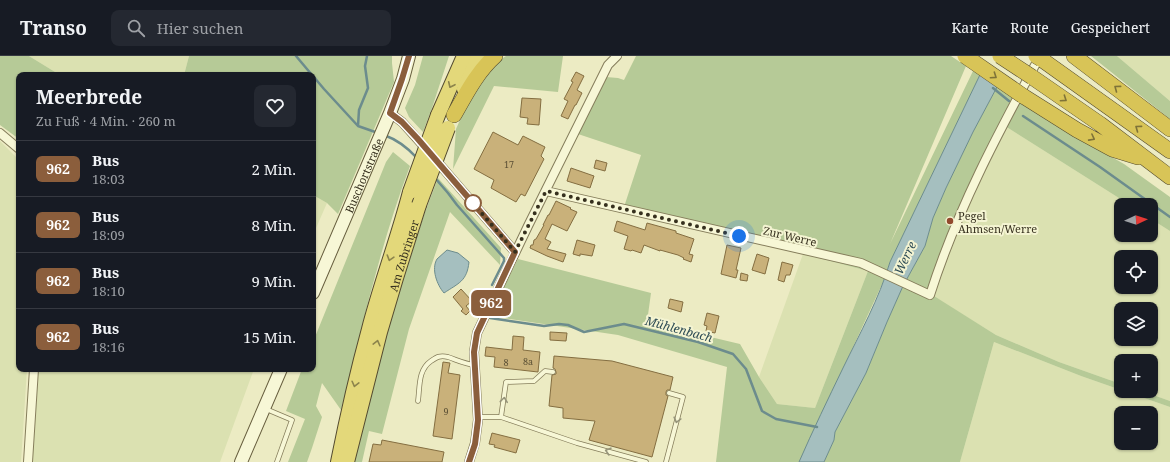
<!DOCTYPE html>
<html lang="de">
<head>
<meta charset="utf-8">
<style>
  :root { --surface:#171b24; --page:#242831; --text:#f1f3f6; --muted:#9ea1a6; --line:#363941 }
  body { margin:0; font-family:"Noto Serif",serif; background:var(--page); color:var(--text); height:100vh; display:flex; flex-direction:column; font-size:15px; white-space:nowrap }
  * { box-sizing:border-box; margin:0 }
  p { font-size:13px; color:var(--muted) }
  .icon { flex:none; width:22px; height:22px; fill:none; stroke:currentColor; stroke-width:2; stroke-linecap:round; stroke-linejoin:round }
  .map { position:relative; flex:1; overflow:hidden }
  .sheet { position:absolute; left:16px; top:16px; width:300px; height:300px; display:flex; flex-direction:column; background:var(--surface); border-radius:8px; box-shadow:0 1px 3px #0004 }
  .sheet>* { flex:none }
  .badge { padding:0 8px; border-radius:6px; font-size:14px; line-height:26px }
  .needle { width:26px; rotate:86deg }
  .buttons { position:absolute; left:1114px; top:142px; display:grid; gap:8px }
  .buttons a { display:grid; place-items:center; width:44px; height:44px; border-radius:8px; background:var(--surface); box-shadow:0 1px 3px #0004; font-size:20px }
  .you { position:absolute; width:20px; height:20px; margin:-10px; border:3px solid #fff; border-radius:50%; background:#1a73e8; box-shadow:0 0 0 6px #1a73e833 }
  .map>.badge { position:absolute; translate:-50% -50%; box-shadow:0 0 0 2px #fff }
  .round { display:grid; place-items:center; flex:none; width:42px; height:42px; border-radius:8px; background:var(--page) }
  .headline { display:flex; align-items:center; justify-content:space-between; height:68px; padding:0 20px }
  h1 { font-size:19px; font-weight:700; line-height:30px }
  ul { padding:0; list-style:none }
  li { display:flex; align-items:center; gap:12px; height:56px; padding:0 20px; border-top:1px solid var(--line) }
  li div { flex:1 }
  li b { display:block; font-size:15px }
  li em { font-style:normal }
  li .badge { min-width:44px; font-weight:700; text-align:center }
  header { display:flex; align-items:center; gap:24px; box-sizing:border-box; height:56px; padding:0 20px; background:var(--surface); border-bottom:1px solid var(--line) }
  header strong { font-size:19px }
  nav { display:flex; gap:22px; margin-inline-start:auto; font-size:14px }
  .search { width:280px; height:36px; background:var(--page); display:flex; align-items:center; gap:10px; box-sizing:border-box; padding:0 14px; border-radius:8px; color:var(--muted); font-size:15px }
  .map>svg:first-child { display:block }
</style>
</head>
<body>
<header>
<strong>Transo</strong>
<div class="search"><svg class="icon" aria-label="search" viewBox="0 0 24 24"><circle cx="10" cy="10" r="6"/><path d="M15 15l6 6"/></svg>Hier suchen</div>
<nav><a>Karte</a><a>Route</a><a>Gespeichert</a></nav>
</header>
<div class="map">
<svg width="1170" height="406" viewBox="0 0 1170 406">
  <rect width="100%" height="100%" fill="#ecebc3"/>
  <path fill="#dbe1b1" fill-rule="evenodd" d="M29 0H189L184 19H60Z
    M1117 0H1170V45Z
    M1005 70 1130 149H1121V179H1151V163L1170 175V345L1142 335H1151V305H1121V328L1059 306 996 279 933 240 961 166ZM1121 201H1151V231H1121ZM1121 253H1151V283H1121Z
    M0 85 19 104V313H27L21 406H0Z
    M313 139 327 147 313 179Z
    M803 198 868 215 815 352 777 348 759 321Z
    M994 286 1081 320 1121 334V335H1124L1170 351V406H960ZM1121 357H1151V387H1121Z
    M37 313H254L220 406H32Z"/>
  <path fill="#b6ca97" d="M0 0H29L60 19H19V83L0 69Z
    M189 0H392V7L394 26 338 158 327 147 313 139V19H184Z
    M423 0H449L432 52 423 76 409 61 405 52 415 29Z
    M506 0H563L558 36 494 30 453 113 456 73 464 55 485 20 500 4Z
    M636 0H951L966 10 890 188 973 15 980 19 890 206 884 224 800 406H716L727 311 618 279 489 260 518 203 651 237 647 266 740 288 759 321 777 348 815 352 868 215 803 198 805 193 624 151 641 99 578 78 606 21 618 22 624 24Z
    M1091 0H1117L1170 45V63Z
    M997 31 1062 73 1124 108 1170 141V175L1151 163V149H1130L1005 70 961 166 934 240 996 279 1059 306 1121 328V334L1081 320 994 286 960 406H824L834 384 835 376 866 317 887 266 903 230 925 190 933 162 946 132 973 76Z
    M393 96 410 110C380 189 362 272 341 354L322 327 316 350 322 361 312 392 307 406H288L305 363 286 355 302 313H313V286L386 106Z
    M438 122 501 192 500 209 450 156 409 273 382 378 369 375 362 406H354L393 250 408 209 425 156Z
    M1124 335H1142L1170 345V351Z"/>
  <path fill="#a5bfbf" stroke="#6c8c8d" d="M989 0 997 31 973 76 946 132 933 162 925 190 903 230 887 266 866 317 835 376 834 384 824 406H799C813 374 828 343 843 312 860 277 879 243 890 206Z
    M447 194 458 197 469 206C467 225 459 227 444 237 437 229 431 213 437 203 440 200 444 197 447 194Z"/>
  <path fill="#ecebc3" d="M987 0H1014L999 32 978 18Z"/>
  <g fill="none" stroke-linecap="round" stroke-linejoin="round">
    <path stroke="#6c8c8d" stroke-width="2.5" d="M296 0 312 19
      M313 20 324 33 358 70 378 77
      M993 32 1009 45
      M1023 60 1100 111 1170 161
      M358 70 359 54 368 32 365 10 367 0
      M384 79C398 84 407 91 417 102
      M435 122 448 137 457 149 504 202V205L492 229
      M490 262 544 270 559 268 568 269 584 276 624 268 698 286 733 298 746 313 762 355 776 363 817 371"/>
  </g>
  <path fill="#c9b17a" stroke="#846e41" d="M576 16 584 20 577 34 582 37 576 49H575L568 63 561 60 568 45 564 43 573 26 571 25Z
    M522 42 541 43 539 69 527 68 528 62 520 61Z
    M493 76 518 89 523 80 545 91 541 100 544 103 525 140 521 138 516 146 491 132 494 124 474 113Z
    M596 104 607 107 605 115 594 112Z
    M571 112 594 120 590 132 567 125Z
    M556 145 571 152 570 153 577 156 567 175 552 168 545 183 551 186 547 193 566 198 563 206 547 200 530 192 531 189H533L534 184 536 183 544 169H543L548 159H549Z
    M617 165 645 174 647 167 676 175V177L694 183 689 198 693 199 691 206 683 203 684 202 678 199 660 194V195L644 189 641 197 632 194 631 195 624 193 628 180 614 175Z
    M577 184 595 189 592 200 580 198V200L573 198Z
    M727 189 741 192 736 214H738L736 222 721 218Z
    M757 198 769 202 765 218 752 214Z
    M782 206 793 209 790 219H786L784 226 778 224Z
    M741 217 748 219 747 225 740 224Z
    M461 233 472 245 466 250 470 255 466 259 461 255 463 253 453 241Z
    M670 243 683 246 681 256 668 252Z
    M707 257 719 260 715 277 706 275 707 270 704 269Z
    M550 276 567 277 566 285 550 284Z
    M513 280 524 281 523 294 540 296 538 316 494 311 495 301 485 300 486 291 512 294Z
    M554 300 612 305 673 321 670 334H667L666 336V339L668 340 652 401 589 384 595 365 563 362V352L549 350 552 319 556 318V316L555 313 553 312Z
    M443 306 450 307 448 317 460 319 452 383 433 380Z
    M492 377 520 384 516 397 494 391 495 389 489 388Z
    M382 384 444 396 442 406H369L373 388 381 389Z"/>
  <g fill="none" stroke-linecap="round" stroke-linejoin="round">
    <g stroke="#857d5b" stroke-width="5.5">
      <path id="service" d="M553 316 545 315 534 325 506 326 501 361 577 387 646 406
        M418 345C420 330 418 314 431 305 437 301 440 299 448 301 457 304 465 308 475 309
        M266 353 292 364 277 406
        M478 361H501
        M666 406 683 341 669 337"/>
    </g>
    <g stroke="#857d5b" stroke-width="10">
      <path id="minor" d="M390 57 402 66 427 94
        M0 77 19 93
        M435 103 515 196
        M546 135 861 207 930 239C957 154 998 77 1040 0
        M28 406 34 313
        M469 406 475 387 478 364 474 296 477 277 528 170 608 9 617 0"/>
    </g>
    <g stroke="#675e3e" stroke-width="14">
      <g id="secondary">
        <path id="s1" d="M313 237 390 57 403 23 409 0"/>
        <path d="M241 406 281 313"/>
      </g>
    </g>
    <g stroke="#534a2f" stroke-width="16">
      <g id="trunk">
        <path d="M464 33 478 0"/>
        <path d="M438 59 464 0"/>
        <path d="M338 406C347 361 357 317 369 273 381 227 398 182 410 136"/>
        <path id="s2" d="M347 406 380 276 396 222 419 149"/>
      </g>
    </g>
    <g stroke="#534a2f" stroke-width="16">
      <path id="motorway" d="M1074 0 1170 73
        M1041 3 1170 95
        M1032 21 1100 68 1170 121
        M1023 40 1077 74 1112 93 1138 101
        M454 59C466 38 477 16 495 0"/>
    </g>
    <use href="#service" stroke="#f7f7d6" stroke-width="4"/>
    <use href="#minor" stroke="#f7f7d6" stroke-width="8"/>
    <use href="#secondary" stroke="#f7f7d6" stroke-width="12"/>
    <use href="#trunk" stroke="#e3d87a" stroke-width="14"/>
    <use href="#motorway" stroke="#d8c457" stroke-width="15"/>
    <g stroke="#534a2f" stroke-width="16" stroke-linecap="butt">
      <path id="trunk-bridge" d="M410 136 438 59
        M419 149 448 72"/>
    </g>
    <g stroke="#534a2f" stroke-width="16" stroke-linecap="butt">
      <path id="motorway-bridge" d="M965 0 1023 40
        M1000 0 1032 21
        M1036 0 1041 3"/>
    </g>
    <use href="#trunk-bridge" stroke="#e3d87a" stroke-width="14"/>
    <use href="#motorway-bridge" stroke="#d8c457" stroke-width="15"/>
  </g>
  <defs><path id="oneway-chevron" d="M-2-3.5L2.5 0L-2 3.5" fill="none" stroke-width="1.6" stroke-linecap="round" stroke-linejoin="round"/></defs>
  <g stroke="#7f7338">
    <use href="#oneway-chevron" transform="translate(994 20) rotate(34)"/>
    <use href="#oneway-chevron" transform="translate(1117 32) rotate(-143)"/>
    <use href="#oneway-chevron" transform="translate(1064 43) rotate(34)"/>
    <use href="#oneway-chevron" transform="translate(1138 72) rotate(-144)"/>
    <use href="#oneway-chevron" transform="translate(1092 82) rotate(28)"/>
  </g>
  <g stroke="#8c844c">
    <use href="#oneway-chevron" transform="translate(451 29) rotate(115)"/>
    <use href="#oneway-chevron" transform="translate(390 202) rotate(107)"/>
    <use href="#oneway-chevron" transform="translate(377 287) rotate(-76)"/>
    <use href="#oneway-chevron" transform="translate(355 328) rotate(104)"/>
  </g>
  <g stroke="#96947a">
    <use href="#oneway-chevron" transform="translate(504 344) rotate(-83)"/>
    <use href="#oneway-chevron" transform="translate(677 364) rotate(105)"/>
    <use href="#oneway-chevron" transform="translate(608 395) rotate(-164)"/>
  </g>
  <g fill="none" stroke-linecap="round" stroke-linejoin="round">
    <g stroke="#fff" stroke-width="9">
      <path id="line" d="M409 0 402 23 390 57 402 66 417 82 515 196 477 277 474 296 478 364 475 388 469 406"/>
    </g>
    <use href="#line" stroke="#8b5e3c" stroke-width="6"/>
    <path stroke="#36301e" stroke-width="4" stroke-dasharray="0 7.2" d="M473 147 515 196 546 135 739 180"/>
  </g>
  <circle fill="#fff" stroke="#8b5e3c" stroke-width="2" cx="473" cy="147" r="8"/>
  <circle fill="#92492d" stroke="#f4f4d2" stroke-width="1.5" cx="950" cy="165" r="4"/>
  <g text-anchor="middle" dominant-baseline="central" stroke-width="4" stroke-linejoin="round" paint-order="stroke">
    <g font-size="9" fill="#5b5035">
      <text x="509" y="108">17</text>
      <text x="528" y="305">8a</text>
      <text x="506" y="306">8</text>
      <text x="446" y="355">9</text>
    </g>
    <g font-size="11" fill="#36301e" stroke="#f4f4d2">
      <text stroke="none"><textPath href="#s1" startOffset="128">Buschortstraße</textPath></text>
      <text transform="translate(790 180) rotate(13)">Zur Werre</text>
      <text stroke="none"><textPath href="#s2" startOffset="214">Am Zubringer</textPath></text>
    </g>
    <g font-size="11" fill="#36301e" stroke="#f4f4d2" text-anchor="start">
      <text x="958" y="159">Pegel<tspan x="958" dy="13">Ahmsen/Werre</tspan></text>
    </g>
    <g font-size="12" font-style="italic" fill="#2e4c55" stroke="#f4f4d2">
      <text transform="translate(905 202) rotate(-65)">Werre</text>
      <text transform="translate(679 273) rotate(15)">Mühlenbach</text>
    </g>
  </g>
</svg>
<div class="buttons">
<a><svg class="needle" viewBox="-14 -14 28 28"><path d="M0-13l5 13h-10z" fill="#e53935"/><path d="M0 13l5-13h-10z" fill="#9ea1a6"/></svg></a>
<a><svg class="icon" aria-label="locate" viewBox="0 0 24 24"><circle cx="12" cy="12" r="6"/><path d="M12 2v4M12 18v4M2 12h4M18 12h4"/></svg></a>
<a><svg class="icon" aria-label="layers" viewBox="0 0 24 24"><path d="M12 4l9 5-9 5-9-5zM3 14l9 5 9-5"/></svg></a>
<a>+</a>
<a>−</a>
</div>
<div class="you" style="left:739px;top:180px"></div>
<b class="badge" style="left:491px;top:247px;background:#8b5e3c;color:#fff">962</b>
<section class="sheet">
<div class="headline"><div><h1>Meerbrede</h1><p>Zu Fuß · 4 Min. · 260 m</p></div><a class="round"><svg class="icon" aria-label="heart" viewBox="0 0 24 24"><path d="M12 20l-8-8c-3-5 5-10 8-4 3-6 11-1 8 4z"/></svg></a></div>
<ul>
<li><span class="badge" style="background:#8b5e3c;color:#fff">962</span><div><b>Bus</b><p>18:03</p></div><em>2 Min.</em></li>
<li><span class="badge" style="background:#8b5e3c;color:#fff">962</span><div><b>Bus</b><p>18:09</p></div><em>8 Min.</em></li>
<li><span class="badge" style="background:#8b5e3c;color:#fff">962</span><div><b>Bus</b><p>18:10</p></div><em>9 Min.</em></li>
<li><span class="badge" style="background:#8b5e3c;color:#fff">962</span><div><b>Bus</b><p>18:16</p></div><em>15 Min.</em></li>
</ul>
</section>
</div>
</body>
</html>
